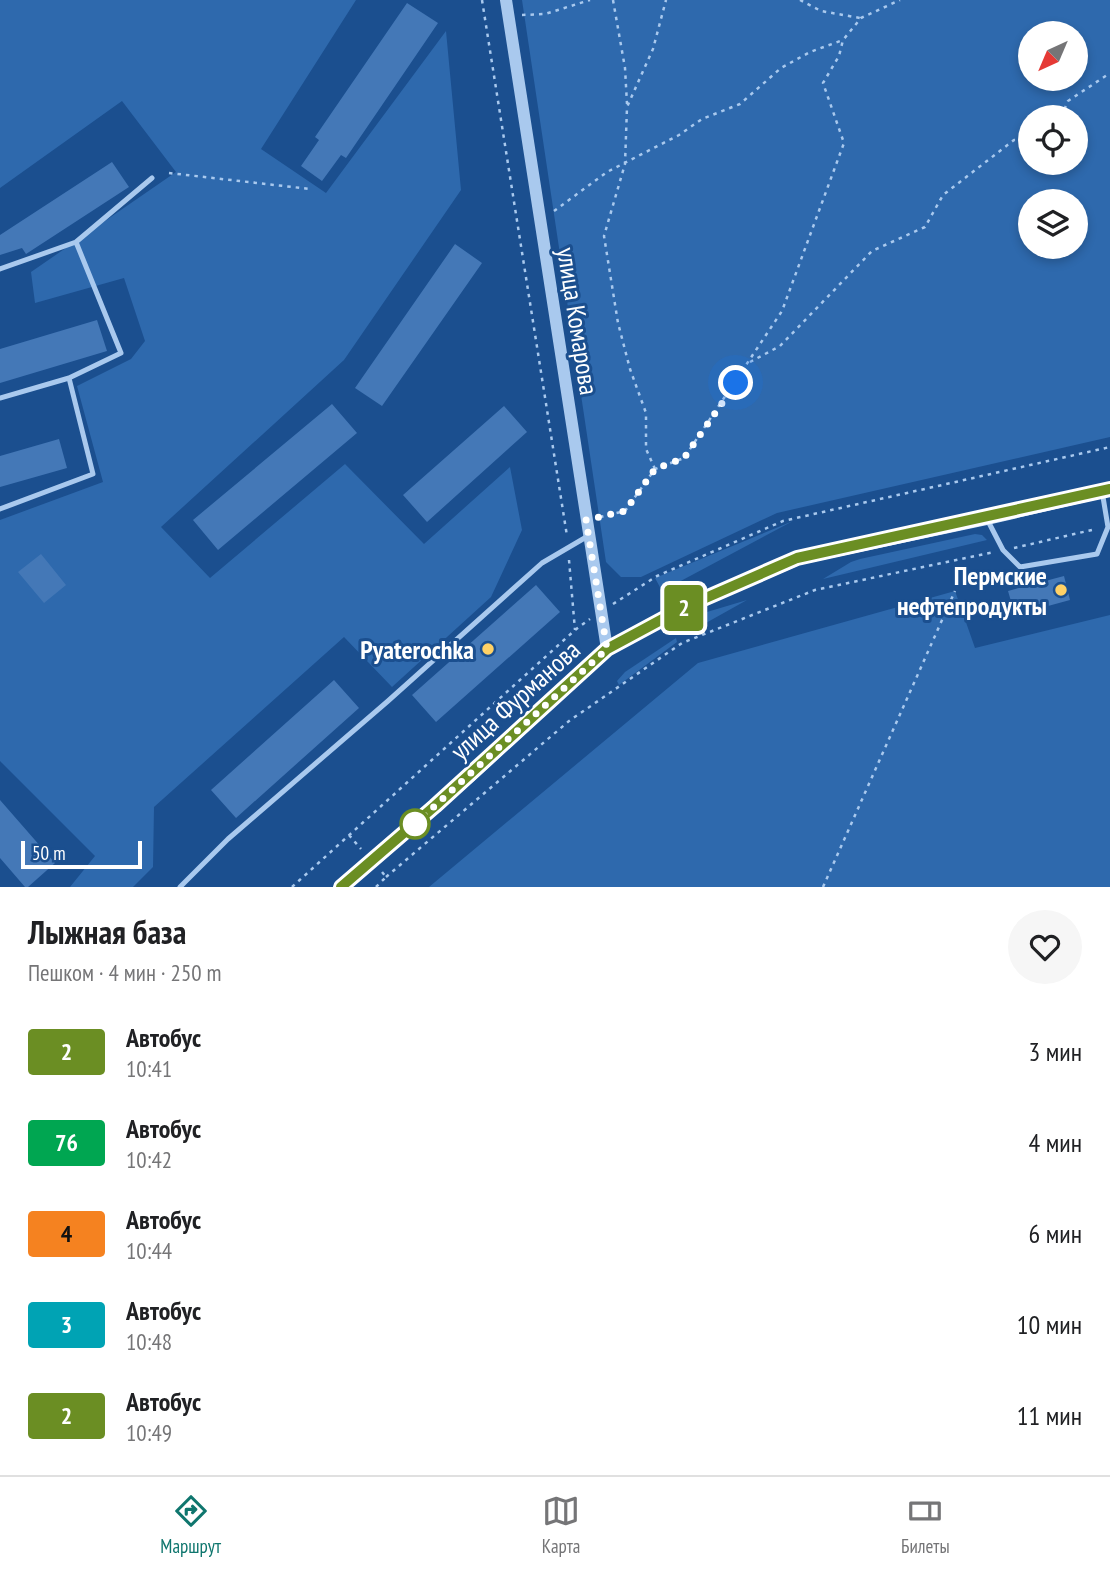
<!DOCTYPE html>
<html lang="ru">
<head>
<meta charset="utf-8">
<style>
  :root { --surface:#fff; --page:#f6f6f6; --text:#202124; --muted:#757577; --line:#e0e0e0; --accent:#0f766e }
  body { margin:0; font-family:"PT Sans Narrow",sans-serif; background:var(--page); color:var(--text); height:100vh; display:flex; flex-direction:column; font-size:26px; white-space:nowrap }
  * { box-sizing:border-box; margin:0 }
  p { font-size:23px; color:var(--muted) }
  .icon { flex:none; width:38px; height:38px; fill:none; stroke:currentColor; stroke-width:2; stroke-linecap:round; stroke-linejoin:round }
  .map { position:relative; height:887px; overflow:hidden }
  .panel { display:flex; flex-direction:column; background:var(--surface); flex:1 }
  .panel>* { flex:none }
  .badge { padding:0 14px; border-radius:5px; font-size:24px; line-height:46px }
  .needle { width:46px; rotate:224deg }
  .tools { position:absolute; left:1018px; top:21px; display:grid; gap:14px }
  .tools a { display:grid; place-items:center; width:70px; height:70px; border-radius:50%; background:var(--surface); box-shadow:0 4px 10px #0003; font-size:35px }
  .scale { position:absolute; left:21px; bottom:18px; width:121px; box-sizing:border-box; padding-left:7px; border:4px solid #fff; border-top:0; font-size:19px; line-height:24px; white-space:nowrap; color:#fff; -webkit-text-stroke:5px #1b4f8f; paint-order:stroke }
  .you { position:absolute; width:35px; height:35px; margin:-18px; border:5px solid #fff; border-radius:50%; background:#1a73e8; box-shadow:0 0 0 10px #1a73e833 }
  .map>.badge { position:absolute; translate:-50% -50%; box-shadow:0 0 0 4px #fff }
  .round { display:grid; place-items:center; flex:none; width:74px; height:74px; border-radius:37px; background:var(--page) }
  .overview { display:flex; align-items:center; justify-content:space-between; height:119px; padding:0 28px }
  h1 { font-size:33px; font-weight:800; line-height:52px }
  ul { padding:0; list-style:none }
  li { display:flex; align-items:center; gap:21px; height:91px; padding:0 28px }
  li div { flex:1 }
  li b { display:block; font-size:26px }
  li em { font-style:normal }
  li .badge { min-width:77px; font-weight:700; text-align:center }
  .menu { display:flex; justify-content:space-around; align-items:center; height:98px; border-top:2px solid var(--line); background:var(--surface); font-size:19px; color:var(--muted) }
  .menu a { display:grid; justify-items:center; gap:4px }
  .menu .on { color:var(--accent) }
  .map>svg:first-child { display:block }
</style>
</head>
<body>
<div class="map">
<svg width="1110" height="887" viewBox="0 0 1110 887">
  <rect width="100%" height="100%" fill="#1b4f8f"/>
  <path fill="#2e69ad" fill-rule="evenodd" d="M0 0H356L261 149 326 193 446 31 461 190 344 360 161 527 210 578 345 464 424 544 510 467 522 530 491 597 392 687 344 637 154 807 153 867 133 887H70L95 856 0 761V520L103 482 77 386 131 359 145 341 124 278 35 303 31 272 176 172 122 101 0 188Z
    M522 0H1110V437L777 513 641 577H621L606 562ZM1031 33H1076V79H1031ZM1031 117H1076V163H1031ZM1031 201H1076V247H1031Z
    M793 521 662 591 655 578Z
    M975 534 982 535 987 540 823 579 851 562 860 559Z
    M955 591 975 648 1110 615V887H429L698 663Z
    M747 600 688 633 680 630 707 612Z
    M676 638 677 642 619 685 617 681 625 672Z"/>
  <path fill="#4478b7" d="M407 3 438 23 346 158 341 155 322 181 301 166 319 140 315 137Z
    M112 162 129 187 26 254 22 248 0 255V235Z
    M455 244 482 263 382 406 355 388Z
    M97 320 107 351 0 383V349Z
    M332 404 357 433 218 550 193 520Z
    M504 406 527 432 427 522 403 495Z
    M59 439 67 468 0 487V456Z
    M41 554 66 585 44 603 18 572Z
    M1064 576 1070 600 1015 615 1008 591Z
    M536 585 560 612 436 722 412 695Z
    M334 680 359 708 236 818 211 790Z
    M0 800 55 863 28 887H25L0 858Z"/>
  <g fill="none" stroke-linecap="round" stroke-linejoin="round">
    <path stroke="#a9c9ee" stroke-width="2.5" stroke-dasharray="3.5 5" stroke-linecap="butt" d="M482 0 567 536
      M613 0 625 68 627 104
      M800 0 821 11 860 18
      M522 15 545 14 590 0
      M1061 117 1068 101 1110 73
      M169 173 310 189
      M554 211 607 172 679 135 702 119 740 104 781 68 810 52 843 40
      M750 362 780 346 872 251 925 227 943 195 1014 140H1031
      M655 469 646 449V413L630 369 618 323 604 236 625 164 627 107 653 49 666 0
      M600 517 625 511 655 469 684 458 782 311 844 143 823 83 839 56 843 40 861 18 900 0
      M1014 548 1096 529
      M569 560 575 630
      M613 604 657 576 783 521 1110 447
      M349 835 361 849
      M386 877 569 721 682 643 815 590 994 552
      M292 887 575 630 590 619
      M376 887 386 877 382 872
      M823 887 955 591"/>
    <path stroke="#a9c9ee" stroke-width="5" d="M0 269 76 242
      M0 398 69 378
      M0 509 93 474 69 378 121 353 76 242 152 178
      M988 521 1003 550 1020 567 1097 554 1108 527 1102 491
      M180 887 228 839 388 701 542 563 588 536"/>
    <path stroke="#a9c9ee" stroke-width="12" d="M506 0 607 649"/>
    <path stroke="#d6e6fa" stroke-width="14" d="M341 887 469 776 607 649 685 607 798 558 987 518 1110 489"/>
  </g>
  <g fill="none" stroke-linecap="round" stroke-linejoin="round">
    <g stroke="#fff" stroke-width="16">
      <path id="line" d="M341 887 435 806 607 649 685 607 797 558 1110 489"/>
    </g>
    <use href="#line" stroke="#6b8e23" stroke-width="10"/>
    <path stroke="#fff" stroke-width="7" stroke-dasharray="0 12.6" d="M415 824 607 649 586 520 625 511 655 469 684 458 736 383"/>
  </g>
  <g fill="#ffd166" stroke="#1b4f8f" stroke-width="2.5">
    <circle cx="1061" cy="590" r="7"/>
    <circle cx="488" cy="649" r="7"/>
  </g>
  <circle fill="#fff" stroke="#6b8e23" stroke-width="3.5" cx="415" cy="824" r="14"/>
  <g text-anchor="middle" dominant-baseline="central" stroke-width="6" stroke-linejoin="round" paint-order="stroke">
    <g font-size="26" fill="#fff" stroke="#1b4f8f">
      <text transform="translate(578 321) rotate(81)">улица Комарова</text>
      <text transform="translate(515 700) rotate(-42)">улица Фурманова</text>
    </g>
    <g font-size="26" font-weight="bold" fill="#fff" stroke="#1b4f8f" text-anchor="end">
      <text x="1047" y="575">Пермские<tspan x="1047" dy="30">нефтепродукты</tspan></text>
      <text x="474" y="649">Pyaterochka</text>
    </g>
  </g>
</svg>
<div class="tools">
<a><svg class="needle" viewBox="-14 -14 28 28"><path d="M0-13l5 13h-10z" fill="#e53935"/><path d="M0 13l5-13h-10z" fill="#757577"/></svg></a>
<a><svg class="icon" aria-label="locate" viewBox="0 0 24 24"><circle cx="12" cy="12" r="6"/><path d="M12 2v4M12 18v4M2 12h4M18 12h4"/></svg></a>
<a><svg class="icon" aria-label="layers" viewBox="0 0 24 24"><path d="M12 4l9 5-9 5-9-5zM3 14l9 5 9-5"/></svg></a>
</div>
<div class="scale">50 m</div>
<div class="you" style="left:736px;top:383px"></div>
<b class="badge" style="left:684px;top:608px;background:#6b8e23;color:#fff">2</b>
</div>
<section class="panel">
<div class="overview"><div><h1>Лыжная база</h1><p>Пешком · 4 мин · 250 m</p></div><a class="round"><svg class="icon" aria-label="heart" viewBox="0 0 24 24"><path d="M12 20l-8-8c-3-5 5-10 8-4 3-6 11-1 8 4z"/></svg></a></div>
<ul>
<li><span class="badge" style="background:#6b8e23;color:#fff">2</span><div><b>Автобус</b><p>10:41</p></div><em>3 мин</em></li>
<li><span class="badge" style="background:#00a651;color:#fff">76</span><div><b>Автобус</b><p>10:42</p></div><em>4 мин</em></li>
<li><span class="badge" style="background:#f58220;color:#111">4</span><div><b>Автобус</b><p>10:44</p></div><em>6 мин</em></li>
<li><span class="badge" style="background:#00a3b4;color:#fff">3</span><div><b>Автобус</b><p>10:48</p></div><em>10 мин</em></li>
<li><span class="badge" style="background:#6b8e23;color:#fff">2</span><div><b>Автобус</b><p>10:49</p></div><em>11 мин</em></li>
</ul>
</section>
<nav class="menu">
<a class="on"><svg class="icon" aria-label="directions" viewBox="0 0 24 24"><path d="M12 3l9 9-9 9-9-9zM9 14v-3h6M13 9l2 2-2 2"/></svg>Маршрут</a>
<a><svg class="icon" aria-label="map" viewBox="0 0 24 24"><path d="M3 6l6-2 6 2 6-2v14l-6 2-6-2-6 2zM9 4v14M15 6v14"/></svg>Карта</a>
<a><svg class="icon" aria-label="tickets" viewBox="0 0 24 24"><path d="M3 7h18v10H3zM15 7v10"/></svg>Билеты</a>
</nav>
</body>
</html>
